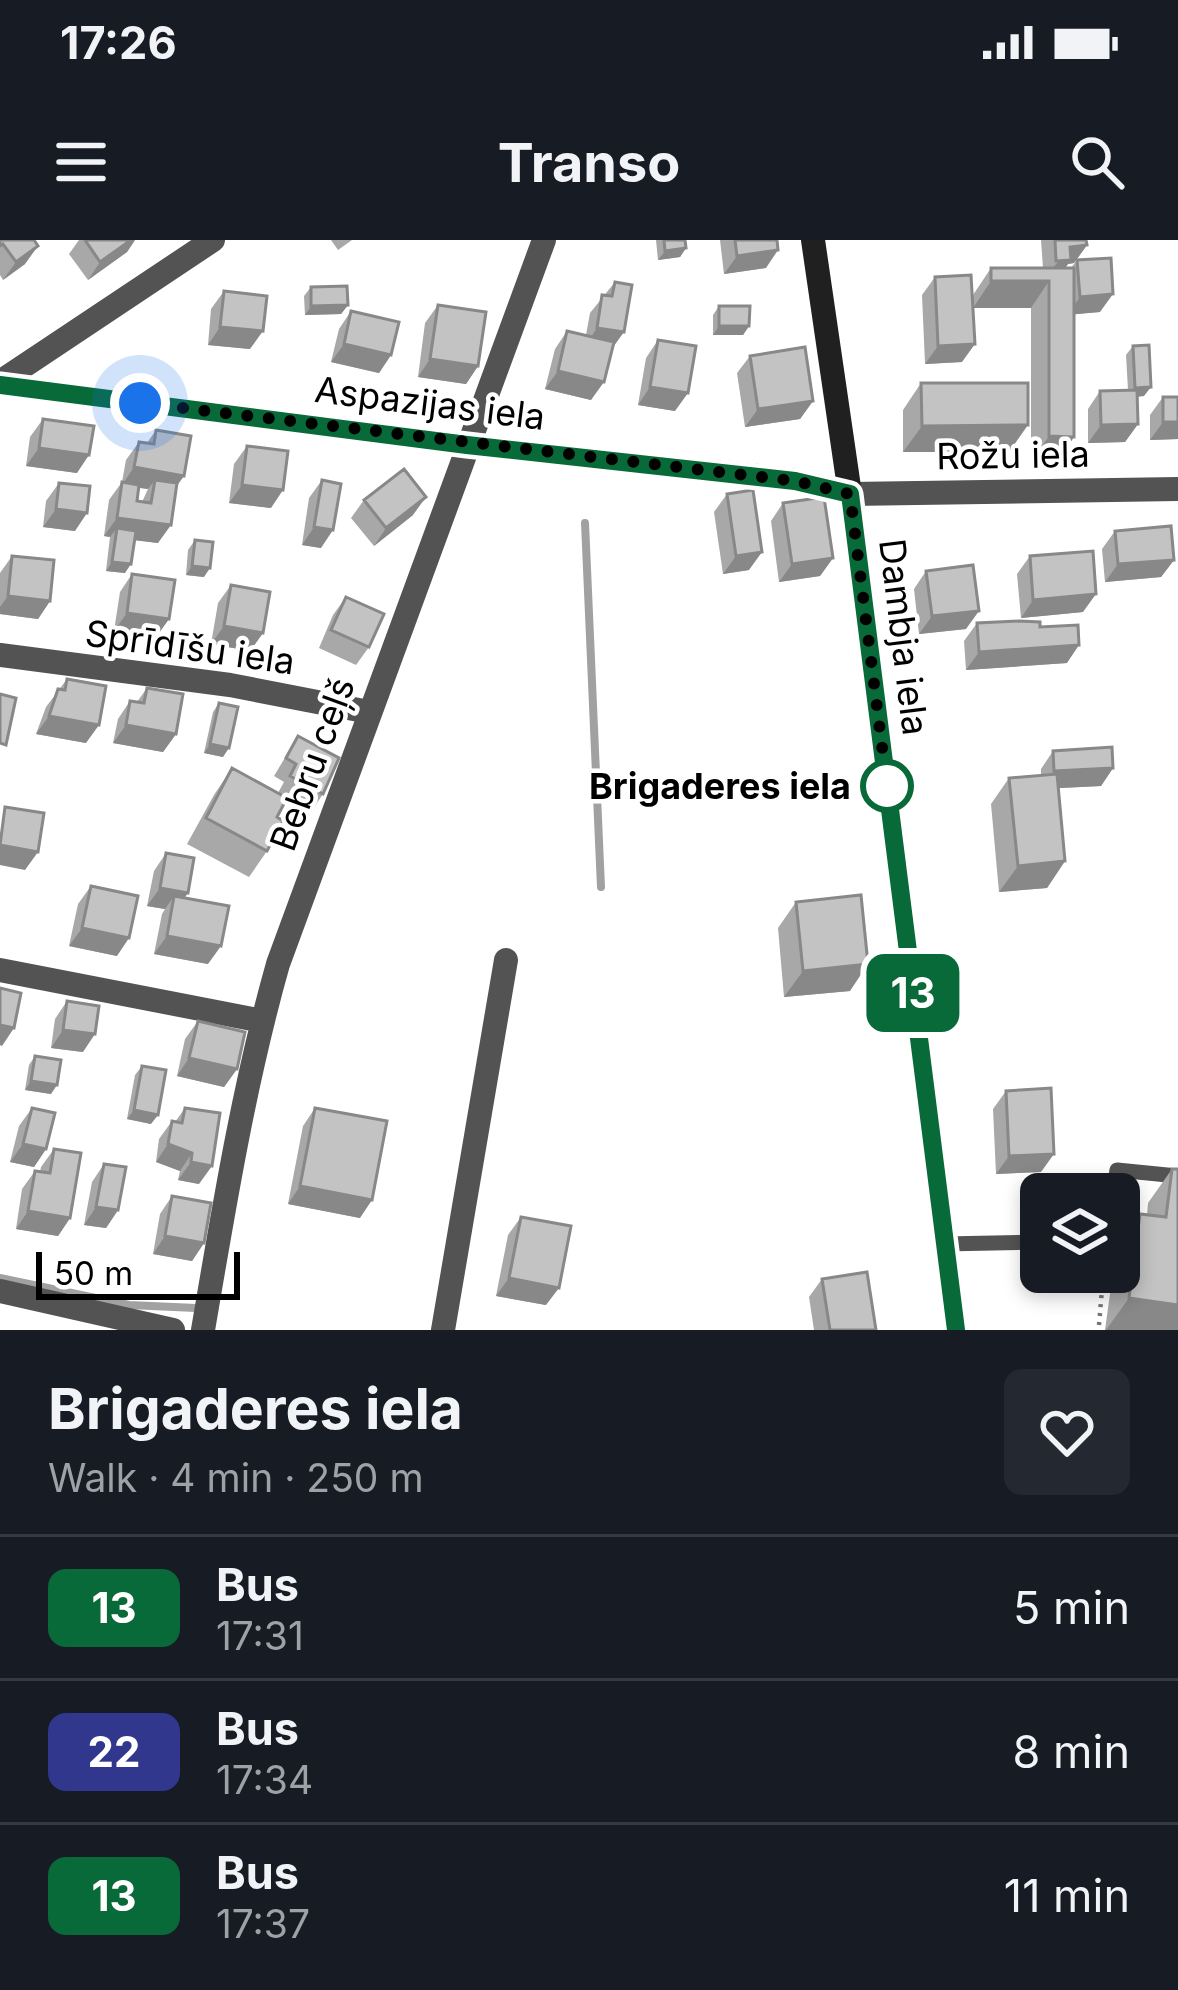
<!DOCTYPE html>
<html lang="en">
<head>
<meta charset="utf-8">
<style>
  :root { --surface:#171b24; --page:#242831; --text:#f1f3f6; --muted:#9ea1a6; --line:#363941 }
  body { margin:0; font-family:Inter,sans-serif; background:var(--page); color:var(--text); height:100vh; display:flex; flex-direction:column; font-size:45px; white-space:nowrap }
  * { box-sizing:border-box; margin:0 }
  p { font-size:39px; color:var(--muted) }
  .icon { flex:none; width:66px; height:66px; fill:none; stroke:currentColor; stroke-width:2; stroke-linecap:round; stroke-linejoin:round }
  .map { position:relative; height:1090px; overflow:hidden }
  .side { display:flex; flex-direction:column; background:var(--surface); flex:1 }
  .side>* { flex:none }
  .badge { padding:0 24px; border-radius:18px; font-size:42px; line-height:78px }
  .tools { position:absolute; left:1020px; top:933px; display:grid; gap:24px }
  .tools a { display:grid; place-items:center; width:120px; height:120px; border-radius:18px; background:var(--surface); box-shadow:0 6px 18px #0003; font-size:60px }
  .scale { position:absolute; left:36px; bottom:30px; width:204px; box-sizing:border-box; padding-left:12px; border:6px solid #000; border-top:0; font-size:33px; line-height:42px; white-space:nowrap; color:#000; -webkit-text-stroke:9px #fff; paint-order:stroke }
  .you { position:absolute; width:60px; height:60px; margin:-30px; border:9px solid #fff; border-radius:50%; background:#1a73e8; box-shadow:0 0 0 18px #1a73e833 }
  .map>.badge { position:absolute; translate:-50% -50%; box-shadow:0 0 0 6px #fff }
  .round { display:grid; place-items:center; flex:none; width:126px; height:126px; border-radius:18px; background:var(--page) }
  .head { display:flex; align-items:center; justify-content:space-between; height:204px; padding:0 48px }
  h1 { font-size:57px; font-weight:700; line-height:90px }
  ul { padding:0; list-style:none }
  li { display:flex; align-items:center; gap:36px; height:144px; padding:0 48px; border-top:3px solid var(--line) }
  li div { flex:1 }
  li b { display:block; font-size:45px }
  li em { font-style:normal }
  li .badge { min-width:132px; font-weight:700; text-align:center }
  .status { display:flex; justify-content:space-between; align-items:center; height:84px; padding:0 60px; background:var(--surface); direction:ltr }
  .status svg { height:33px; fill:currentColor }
  header { display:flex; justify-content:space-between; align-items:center; height:156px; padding:0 48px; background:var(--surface); font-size:54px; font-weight:700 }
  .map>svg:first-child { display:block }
</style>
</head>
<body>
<div class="status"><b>17:26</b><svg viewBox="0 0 49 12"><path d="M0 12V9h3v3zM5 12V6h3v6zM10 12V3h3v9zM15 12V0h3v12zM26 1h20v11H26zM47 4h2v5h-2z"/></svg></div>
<header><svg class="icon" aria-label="menu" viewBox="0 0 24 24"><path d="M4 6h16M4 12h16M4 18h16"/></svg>Transo<svg class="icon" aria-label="search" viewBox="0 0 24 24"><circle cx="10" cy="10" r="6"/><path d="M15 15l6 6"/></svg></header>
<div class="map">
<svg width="1178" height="1090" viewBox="0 0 1178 1090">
  <rect width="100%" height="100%" fill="#fff"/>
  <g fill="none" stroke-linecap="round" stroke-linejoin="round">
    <path stroke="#a1a1a1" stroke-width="8" d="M585 283 601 647
      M0 1038 129 1065 196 1068"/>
    <path stroke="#757575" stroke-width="4.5" stroke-dasharray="3 6" stroke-linecap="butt" d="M1119 991 1129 969
      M1099 1085 1102 1049"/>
    <path stroke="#535353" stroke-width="15" d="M1113 954 1117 930 1178 936
      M944 1004 1041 1002
      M1087 1035V1032"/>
    <path stroke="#535353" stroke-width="24" d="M0 142 213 0
      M850 254 1178 249
      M0 415 230 445 369 472
      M0 730 262 781
      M0 1051 173 1090
      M203 1090C224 967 244 844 278 724L544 0
      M443 1090 506 720"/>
    <path stroke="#202020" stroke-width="24" d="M813 0 850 254 956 1090
      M0 145 467 205 795 240 850 254"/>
  </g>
  <path fill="#a8a8a8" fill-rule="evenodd" d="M0 0 25 24 3 40 0 35Z
    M79 0H135L127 12 88 40 69 14Z
    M331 0H352L338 10Z
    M656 0H685L686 8 680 17 658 20Z
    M720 0H777L766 28 724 34Z
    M1041 0H1086L1087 5 1074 23 1068 24 1065 28H1071L1077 20 1100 72 1074 74V197L1056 223H1031V68H973L962 122 925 124 922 55 935 37 973 55 991 28H1043Z
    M615 42 612 109 591 160 545 149 555 109 567 91 586 95 590 73Z
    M311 47 348 65 341 74 305 75 304 56Z
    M224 51 250 109 208 105 211 69Z
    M438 65 478 126 466 144 418 137 425 83Z
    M719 66 749 86 743 95H713V75Z
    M351 71 391 115 379 133 331 122 339 89Z
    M658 100 675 171 638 165 646 118Z
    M1133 106 1144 156 1137 157 1138 184 1125 202 1088 203V169L1100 151 1128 150 1126 115Z
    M750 116 813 161 800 179 745 187 737 133Z
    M921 143 1009 212H903V170Z
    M1163 157 1178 199 1150 200V175Z
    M43 179 77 233 26 226 30 197Z
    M156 190 176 246 158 303 135 300 125 333 106 331 110 297 104 296 109 260 122 242 126 220 139 202 147 203ZM139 248 148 249 142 262 137 261Z
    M247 206 271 268 229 263 234 224Z
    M322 240 321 308 302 305 309 258Z
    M59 243 75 291 43 287 46 261Z
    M727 254 749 330 723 334 714 272Z
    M364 260 413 275 374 306 351 278Z
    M783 263 833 318 820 336 779 342 771 281Z
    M1115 291 1174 320 1161 337 1105 342 1102 309Z
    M195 300 204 337 186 335 188 310Z
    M12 316 50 361 38 379 0 374V333Z
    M1030 316 1083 372 1021 378 1017 334Z
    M926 331 966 389 919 394 914 349Z
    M132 334 169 379 156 397 114 391 120 352Z
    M231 345 263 393 250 411 211 404 218 363Z
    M346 357 369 407 356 425 319 408 333 375Z
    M977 383 1040 387 1067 423 966 430 964 401Z
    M67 439 86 503 36 494 46 467Z
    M147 448 176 494 163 512 113 503 118 479 130 461 137 462Z
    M219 463 223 517 204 513 213 472Z
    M298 496 323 554 311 572 287 559 277 577 267 611 249 637 187 604 214 555 232 528 278 553 284 542 274 536Z
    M1053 511 1113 528 1101 546 1058 548 1065 621 1047 648 999 652 991 564 1009 538 1041 535V529Z
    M166 613 184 658 208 724 154 714 162 674 165 669 147 666 154 631Z
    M91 646 117 716 69 706 78 664Z
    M796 662 850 751 784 757 778 688Z
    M67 761 83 812 51 808 55 779Z
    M198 781 237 829 224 847 177 836 185 799Z
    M35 816 51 854 25 850 29 825Z
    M142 826 151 884 127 879 135 835Z
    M1006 851 1041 932 996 934 993 869Z
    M32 868 46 909 34 927 10 922 19 886Z
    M185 868 199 944 178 940 180 931 156 922 159 899 172 881 175 882Z
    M315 868 360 978 288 964 303 886Z
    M54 909 70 978 58 996 16 989 22 949 35 931 40 932 41 927Z
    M104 924 118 970 106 988 84 985 92 942Z
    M1172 929 1178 1090H1105L1113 1032H1119V1004L1140 974 1147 975 1148 963Z
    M172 956 204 1003 192 1021 153 1014 160 974Z
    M521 977 546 1065 496 1056 508 995Z
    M822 1039 876 1090H814L809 1057Z"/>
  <path fill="#888" d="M131 0H135L127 12 88 40 100 22Z
    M1087 5 1074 23 1068 24 1058 38 1044 39 1070 7Z
    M38 6 25 24 3 40 16 22Z
    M686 8 680 17 658 20 665 11Z
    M778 10 766 28 724 34 737 16Z
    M991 41H1049L1031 68H973Z
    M1113 54 1100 72 1067 75 1080 57Z
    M348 65 341 74 305 75 311 66Z
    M719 86H749L743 95H713Z
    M220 87 263 91 250 109 208 105Z
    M597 88 624 92 611 110 585 106Z
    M344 104 391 115 379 133 331 122Z
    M975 104 962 122 925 124 938 106Z
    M430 119 478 126 466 144 418 137Z
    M558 131 604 142 591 160 545 149Z
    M650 147 688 153 675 171 638 165Z
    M1151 147 1144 156 1128 157 1135 148Z
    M813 161 800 179 745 187 758 169Z
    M1163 182H1178V199L1150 200Z
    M1138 184 1125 202 1088 203 1101 185Z
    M1028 185 1009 212H903L922 186Z
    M1049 196 1074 197 1056 223H1031Z
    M39 208 89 215 77 233 26 226Z
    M134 227 184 236 171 254 155 240 148 249 122 245Z
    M242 245 283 250 271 268 229 263Z
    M426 257 413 275 374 306 386 288Z
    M56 269 87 273 75 291 43 287Z
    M117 278 171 285 158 303 116 298 117 288 110 297 104 296Z
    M314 287 333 290 321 308 302 305Z
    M762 312 749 330 723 334 736 316Z
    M833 318 820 336 779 342 792 324Z
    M1174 320 1161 337 1105 342 1118 324Z
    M112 322 131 324 125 333 106 331Z
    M192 326 210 328 204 337 186 335Z
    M1096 354 1083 372 1021 378 1033 360Z
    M8 356 50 361 38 379 0 374V367Z
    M979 371 966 389 919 394 932 376Z
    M127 373 169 379 156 397 114 391Z
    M224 386 263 393 250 411 211 404Z
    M1079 405 1067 423 966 430 979 412Z
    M49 476 99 485 86 503 36 494Z
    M126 485 176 494 163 512 113 503Z
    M210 504 229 508 223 517 204 513Z
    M1113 528 1101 546 1041 549 1054 531Z
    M0 605 38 612 25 630 0 625Z
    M1065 621 1047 648 999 652 1018 626Z
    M160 648 188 653 175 671 174 656 165 669 147 666Z
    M82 688 129 698 117 716 69 706Z
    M167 696 221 706 208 724 154 714Z
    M868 724 850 751 784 757 803 731Z
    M0 785 14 788 2 806 0 805Z
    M63 790 95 794 83 812 51 808Z
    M189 818 237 829 224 847 177 836Z
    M31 841 57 845 51 854 25 850Z
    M134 870 158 875 151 884 127 879Z
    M23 904 46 909 34 927 10 922Z
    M168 904 192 913 180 931 156 922Z
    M1054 914 1041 932 996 934 1009 916Z
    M191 922 212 926 199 944 178 940Z
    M300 946 372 960 360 978 288 964Z
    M96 967 118 970 106 988 84 985Z
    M28 971 70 978 58 996 16 989Z
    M165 996 204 1003 192 1021 153 1014Z
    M509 1038 559 1048 546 1065 496 1056Z
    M1129 1058 1178 1065V1090H1106Z"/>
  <path fill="#c3c3c3" stroke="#888" stroke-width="3" d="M0 0H34L38 6 16 22 3 4 0 6Z
    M85 0H131L100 22Z
    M664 0H685L686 8 665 11Z
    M735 0H777L778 10 737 16Z
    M1055 0H1086L1087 5 1070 7 1071 20 1056 21Z
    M1111 18 1113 54 1080 57 1077 20Z
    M991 28H1074V197L1049 196V41H991Z
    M971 35 975 104 938 106 935 37Z
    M615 42 632 45 624 92 597 88 602 55 612 56Z
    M347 46 348 65 311 66V47Z
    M224 51 267 56 263 91 220 87Z
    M438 65 486 72 478 126 430 119Z
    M719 66H750L749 86H719Z
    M351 71 399 82 391 115 344 104Z
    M567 91 614 102 604 142 558 131Z
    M658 100 696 106 688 153 650 147Z
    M1149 105 1151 147 1135 148 1133 106Z
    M805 107 813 161 758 169 750 116Z
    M921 143H1028V185L922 186Z
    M1137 150 1138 184 1101 185 1100 151Z
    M1163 157H1178V182H1163Z
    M43 179 94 186 89 215 39 208Z
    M156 190 191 196 184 236 134 227 139 202 154 204Z
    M247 206 288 211 283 250 242 245Z
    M404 229 426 257 386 288 364 260Z
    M155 240 177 243 171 285 117 278 122 242 139 245 137 261 151 263Z
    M322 240 341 244 333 290 314 287Z
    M59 243 90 246 87 273 56 269Z
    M753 250 762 312 736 316 727 254Z
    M824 257 833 318 792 324 783 263Z
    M1171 286 1174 320 1118 324 1115 291Z
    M117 288 136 291 131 324 112 322Z
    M195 300 213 302 210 328 192 326Z
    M1093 311 1096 354 1033 360 1030 316Z
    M12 316 54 320 50 361 8 356Z
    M973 325 979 371 932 376 926 331Z
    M132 334 175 340 169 379 127 373Z
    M231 345 270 352 263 393 224 386Z
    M346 357 384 374 369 407 331 390Z
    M1019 381 1040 382V387L1078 385 1079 405 979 412 977 383Z
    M67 439 106 446 99 485 49 476 58 449 65 450Z
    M147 448 183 454 176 494 126 485 130 461 144 463Z
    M0 454 16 458 6 505 0 503Z
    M219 463 238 467 229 508 210 504Z
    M298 496 339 518 323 554 290 536 296 524 286 518Z
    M1112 507 1113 528 1054 531 1053 511Z
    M232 528 287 558 277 577 283 581 267 611 206 578Z
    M1057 534 1065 621 1018 626 1009 538Z
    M5 567 44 573 38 612 0 605Z
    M166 613 194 618 188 653 160 648Z
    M91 646 138 656 129 698 82 688Z
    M861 655 868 724 803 731 796 662Z
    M174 656 229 666 221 706 167 696Z
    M0 748 21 753 14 788 0 785Z
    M67 761 99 766 95 794 63 790Z
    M198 781 245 792 237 829 189 818Z
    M35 816 61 820 57 845 31 841Z
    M142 826 166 830 158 875 134 870Z
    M1051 848 1054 914 1009 916 1006 851Z
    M32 868 55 873 46 909 23 904Z
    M185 868 220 873 212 926 191 922 192 913 168 904 172 881 182 883Z
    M315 868 387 881 372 960 300 946Z
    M54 909 81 913 70 978 28 971 35 931 50 933Z
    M104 924 126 927 118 970 96 967Z
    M1172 929H1178V1065L1129 1058 1140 974 1166 977Z
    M172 956 211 963 204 1003 165 996Z
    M521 977 571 986 559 1048 509 1038Z
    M867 1032 876 1090H830L822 1039Z"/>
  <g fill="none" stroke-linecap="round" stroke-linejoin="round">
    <g stroke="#fff" stroke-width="27">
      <path id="line" d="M0 145 467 205 795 241 850 254 956 1090"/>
    </g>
    <use href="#line" stroke="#086a38" stroke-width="18"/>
    <path stroke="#000" stroke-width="12" stroke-dasharray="0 21.6" d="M140 163 795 241 850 254 887 546"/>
  </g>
  <circle fill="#fff" stroke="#086a38" stroke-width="6" cx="887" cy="546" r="24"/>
  <g text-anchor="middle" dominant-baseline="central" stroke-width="9" stroke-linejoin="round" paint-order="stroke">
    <g font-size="36" fill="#000" stroke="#fff">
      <text transform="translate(430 163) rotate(7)">Aspazijas iela</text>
      <text transform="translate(1013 215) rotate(-1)">Rožu iela</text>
      <text transform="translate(904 397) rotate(83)">Dambja iela</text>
      <text transform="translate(190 407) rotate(8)">Sprīdīšu iela</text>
      <text transform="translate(312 524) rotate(-70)">Bebru ceļš</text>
    </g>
    <g font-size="36" font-weight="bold" fill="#000" stroke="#fff" text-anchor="end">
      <text x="851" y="546">Brigaderes iela</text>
    </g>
  </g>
</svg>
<div class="tools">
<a><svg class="icon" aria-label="layers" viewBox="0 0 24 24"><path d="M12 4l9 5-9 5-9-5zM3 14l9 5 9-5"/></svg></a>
</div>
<div class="scale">50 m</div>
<div class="you" style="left:140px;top:163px"></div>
<b class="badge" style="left:913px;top:753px;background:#086a38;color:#fff">13</b>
</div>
<section class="side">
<div class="head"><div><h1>Brigaderes iela</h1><p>Walk · 4 min · 250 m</p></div><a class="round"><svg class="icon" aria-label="heart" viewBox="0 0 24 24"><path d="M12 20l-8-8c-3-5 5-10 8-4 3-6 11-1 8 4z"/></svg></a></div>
<ul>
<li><span class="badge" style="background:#086a38;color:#fff">13</span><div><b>Bus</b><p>17:31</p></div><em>5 min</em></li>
<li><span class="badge" style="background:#30378c;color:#fff">22</span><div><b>Bus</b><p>17:34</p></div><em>8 min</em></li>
<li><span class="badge" style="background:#086a38;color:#fff">13</span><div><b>Bus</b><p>17:37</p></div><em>11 min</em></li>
</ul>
</section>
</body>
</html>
